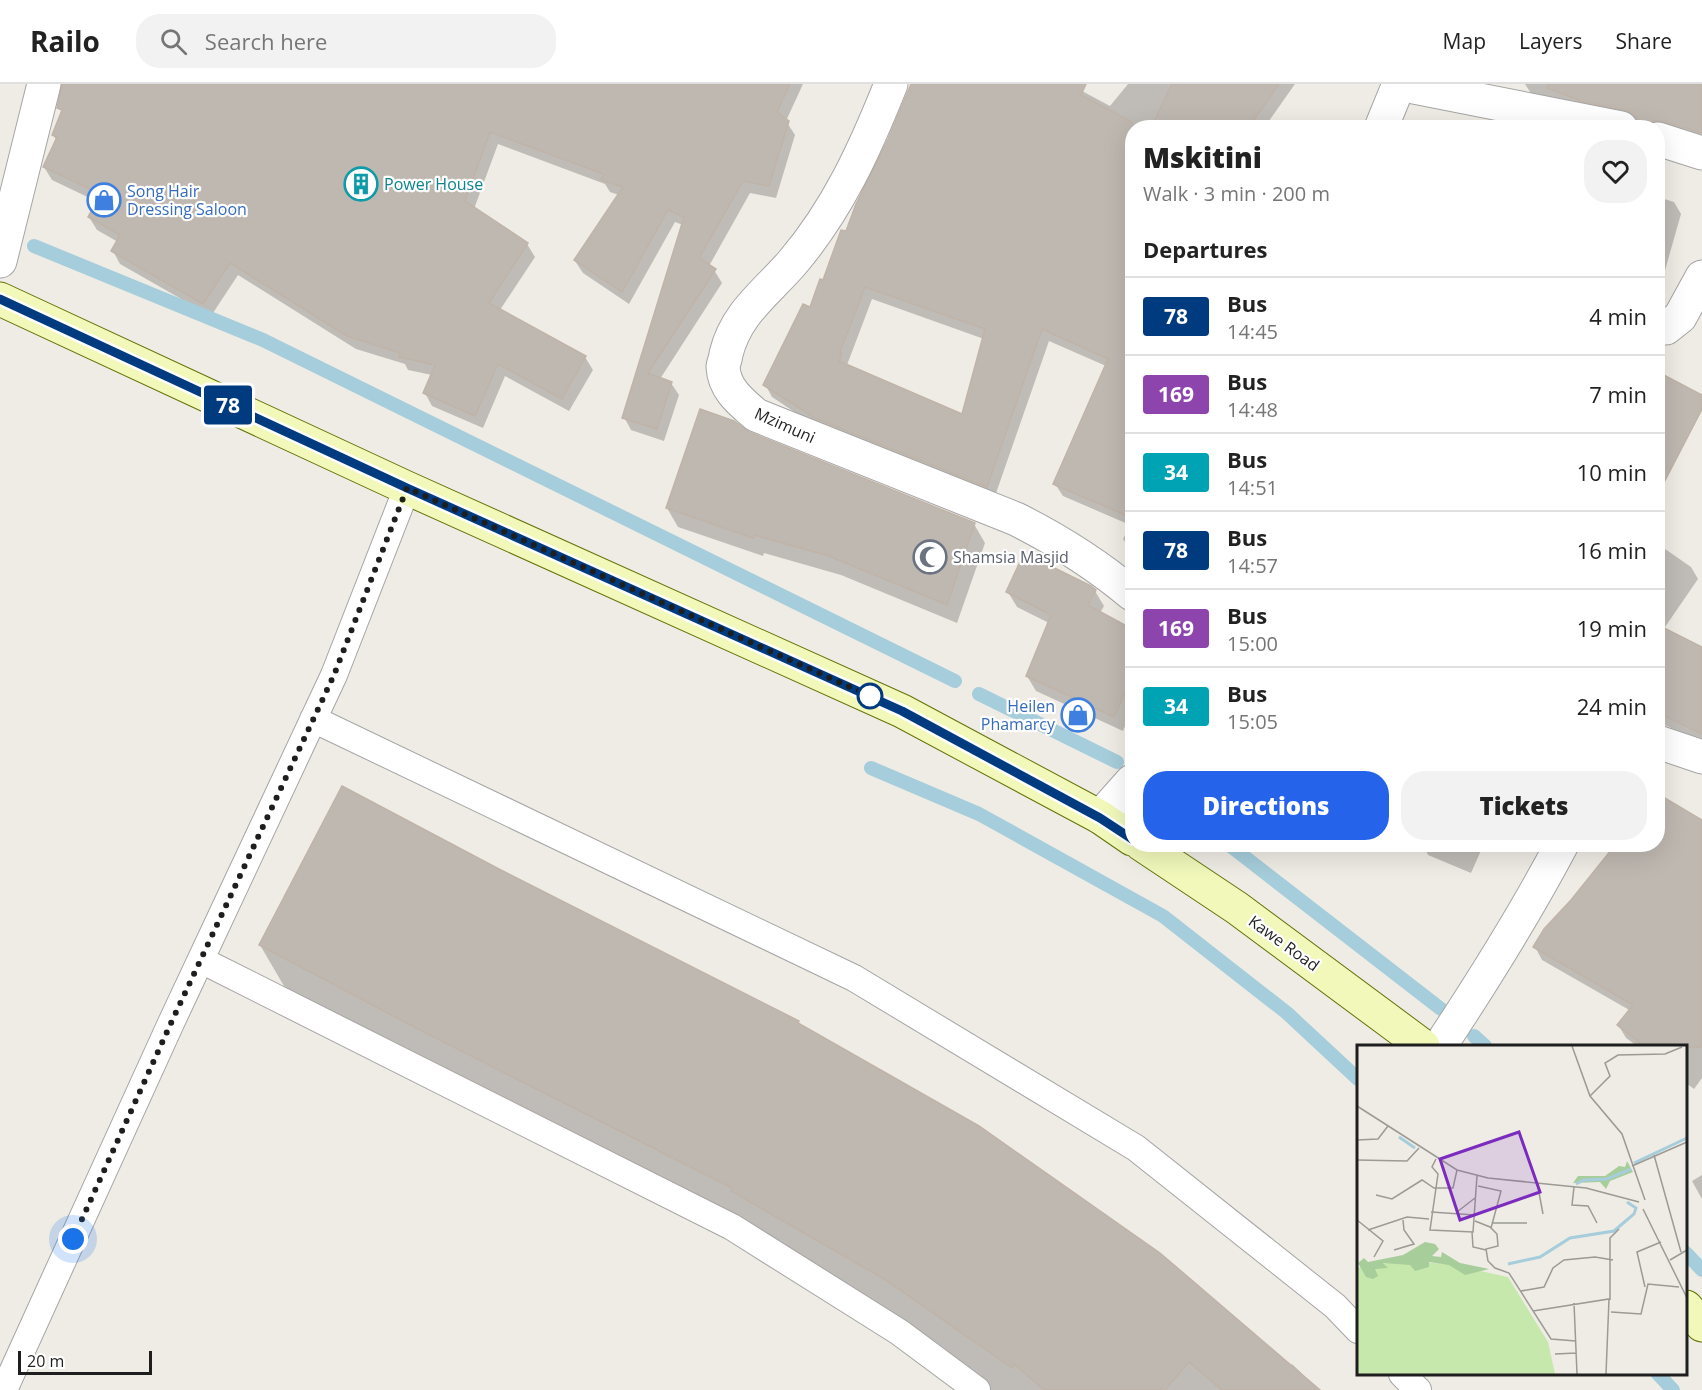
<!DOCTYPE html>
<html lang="en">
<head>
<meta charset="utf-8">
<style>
  :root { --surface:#fff; --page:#f2f2f2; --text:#222; --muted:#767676; --line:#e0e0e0; --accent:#2563eb }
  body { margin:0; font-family:"Open Sans",sans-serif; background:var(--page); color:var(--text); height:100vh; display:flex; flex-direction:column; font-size:22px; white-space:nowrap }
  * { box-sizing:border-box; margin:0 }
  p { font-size:20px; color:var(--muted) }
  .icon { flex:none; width:33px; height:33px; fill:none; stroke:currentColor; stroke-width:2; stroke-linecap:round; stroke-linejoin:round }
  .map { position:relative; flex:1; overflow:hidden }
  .drawer { position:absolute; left:1125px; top:36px; width:540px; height:732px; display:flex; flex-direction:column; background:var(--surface); border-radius:24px; box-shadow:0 6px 24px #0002 }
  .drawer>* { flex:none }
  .badge { padding:0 12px; border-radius:4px; font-size:21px; line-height:39px }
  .scale { position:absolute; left:18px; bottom:15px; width:134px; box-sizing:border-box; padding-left:6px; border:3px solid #1e1e1e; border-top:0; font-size:16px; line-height:21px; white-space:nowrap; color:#1e1e1e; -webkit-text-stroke:4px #fff; paint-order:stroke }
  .you { position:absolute; width:30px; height:30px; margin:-15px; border:4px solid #fff; border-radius:50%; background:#1a73e8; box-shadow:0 0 0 9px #1a73e833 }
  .map>.badge { position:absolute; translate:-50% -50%; box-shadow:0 0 0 3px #fff }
  h2 { padding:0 18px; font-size:22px; line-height:54px }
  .round { display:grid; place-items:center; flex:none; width:63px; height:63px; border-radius:24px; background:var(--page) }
  .head { display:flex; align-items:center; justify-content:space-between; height:102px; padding:0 18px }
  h1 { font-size:28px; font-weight:800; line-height:45px }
  .button { display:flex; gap:12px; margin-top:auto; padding:12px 18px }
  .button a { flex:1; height:69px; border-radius:24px; background:var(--accent); color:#fff; font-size:24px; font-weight:800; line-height:69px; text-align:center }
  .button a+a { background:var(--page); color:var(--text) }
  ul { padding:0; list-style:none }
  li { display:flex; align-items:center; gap:18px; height:78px; padding:0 18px; border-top:2px solid var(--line) }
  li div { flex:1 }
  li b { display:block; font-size:22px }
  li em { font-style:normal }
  li .badge { min-width:66px; font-weight:700; text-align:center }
  header { display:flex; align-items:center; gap:36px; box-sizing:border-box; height:84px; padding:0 30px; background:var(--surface); border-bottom:2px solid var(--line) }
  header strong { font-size:28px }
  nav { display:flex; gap:33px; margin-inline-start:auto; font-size:21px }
  .search { width:420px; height:54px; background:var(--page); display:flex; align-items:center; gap:15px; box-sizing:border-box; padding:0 21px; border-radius:24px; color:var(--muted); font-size:22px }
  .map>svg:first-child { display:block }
</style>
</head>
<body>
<header>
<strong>Railo</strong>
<div class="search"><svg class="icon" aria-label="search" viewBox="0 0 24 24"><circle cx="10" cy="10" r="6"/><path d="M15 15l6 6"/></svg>Search here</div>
<nav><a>Map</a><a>Layers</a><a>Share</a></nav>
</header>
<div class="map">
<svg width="1702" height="1306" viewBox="0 0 1702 1306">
  <rect width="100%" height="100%" fill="#efece5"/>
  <path fill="#0003" fill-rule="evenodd" d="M160 0H803L786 37 795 51 776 114 750 109 709 182 714 186 722 199 660 295 671 299 679 311 664 357 631 346 624 333 683 141 675 138 629 220 583 189 575 177 619 111 610 108 605 100 498 60 474 125 527 160 535 173 500 226 585 273 593 286 569 327 505 292 483 344 432 322 425 309 432 291 408 286 405 280 356 265 238 191 211 232 120 180 113 167 118 158 97 146 89 133 98 118 52 96 44 83 57 57 53 51Z
    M913 0H1069L1110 22 1128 0H1295L1264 44H1132V468L1123 455 1130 441 1063 412 1055 400 1106 282 1049 257 994 415 823 347 772 313 765 300 811 225 890 56ZM872 215 984 255 963 332 847 281Z
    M1525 0H1702V58L1658 44H1640V40L1633 36 1532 11Z
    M1658 113 1674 118 1681 130 1658 211Z
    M748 350 974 440 985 459 957 539 841 491 764 469 763 472 678 443 667 424Z
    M1658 460 1691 483 1698 495 1663 546 1702 564V658L1658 638Z
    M1095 507 1104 522 1100 529 1102 557 1132 572V625L1123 647 1036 607 1027 592 1049 539 1017 523 1008 508Z
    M1658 712 1702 738V994L1694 1005 1686 999V962H1637L1626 954 1619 942 1631 927 1542 876 1535 863 1658 760Z
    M1423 760H1484L1471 789 1428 771Z
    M260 861 799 941 1290 1282 1292 1280 1319 1306H989L770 1172 298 926Z
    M1702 1091V1115L1692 1097Z"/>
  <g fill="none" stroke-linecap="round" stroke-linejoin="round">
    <path stroke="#a6cddb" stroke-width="14" d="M34 162 263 256 955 597
      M979 610 1117 678
      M871 684 979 730 1163 832 1287 929 1358 995
      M1228 760 1441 925
      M1474 952 1485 962
      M1686 1169 1702 1186
      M1658 1290 1673 1306"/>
  </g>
  <path fill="#bfb8b1" stroke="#c0b3a7" stroke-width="1.5" fill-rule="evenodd" d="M62 0H790L777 28 789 37 769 102 743 97 699 174 716 185 648 289 672 298 657 345 622 334 684 133 668 126 622 208 574 176 623 103 601 96 603 90 490 48 465 117 528 159 489 219 586 272 562 315 498 280 475 332 423 309 435 281 399 273 400 269 347 252 230 179 203 220 111 167 120 151 88 133 101 110 43 83 57 53 52 51 62 26 57 24Z
    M911 0H1086L1081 11 1132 38V434L1053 400 1108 275 1042 245 987 403 815 334 763 301 803 220 810 223 820 195 823 196 841 146 846 147 856 120 888 55ZM865 203 985 245 962 330 839 277 842 269 840 268Z
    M1172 0H1279L1248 44H1151Z
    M1548 0H1702V49L1663 37H1655L1646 41 1639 38 1634 30 1625 26 1584 18 1547 4Z
    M1658 288 1702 311V325L1658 410Z
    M700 325 734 337 749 348 975 439 947 521 829 472 754 451 753 454 666 424Z
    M1024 469 1091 502 1096 506 1088 521 1132 545V593L1114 633 1026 592 1051 531 1006 508Z
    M1658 541 1702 563V650L1658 629Z
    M342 702 497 784 799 937 798 939 979 1042 1160 1169 1320 1306H1222L1189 1278 1165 1306H1044L1014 1280 1012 1284 884 1195 731 1107 732 1104 416 944 259 861Z
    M1658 710 1702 736V963H1645L1617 941 1633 921 1533 863 1544 845 1571 816 1616 760H1658Z"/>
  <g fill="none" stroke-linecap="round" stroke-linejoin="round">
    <g stroke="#a5a5a5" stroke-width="28">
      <path id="lane" d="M313 635 854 894 1136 1064 1335 1222 1358 1246
        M201 876 732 1143 899 1248 977 1306
        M1402 1290 1418 1306
        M4 1306 171 939 334 591 407 404"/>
    </g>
    <g stroke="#a5a5a5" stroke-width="35">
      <path id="street" d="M891 0C865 65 838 125 792 179 766 209 736 229 726 270 726 274 723 280 723 283 724 305 741 318 756 331L1016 435C1058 456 1096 480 1132 510
        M1399 0 1621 44
        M1381 44 1399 0
        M1658 55 1702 69
        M0 177 44 0
        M1658 243 1666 244 1680 233 1702 193
        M1658 658 1702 673
        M1100 733 1132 697
        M1440 962C1483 897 1525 830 1562 760"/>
    </g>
    <g stroke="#627308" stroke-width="35">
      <path id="secondary" d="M0 215 407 404 902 627 1100 733 1132 755
        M1141 760 1237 824 1423 962
        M1686 1223 1702 1241"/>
    </g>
    <use href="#lane" stroke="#fff" stroke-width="26"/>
    <use href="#street" stroke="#fff" stroke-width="33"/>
    <use href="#secondary" stroke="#f1f8ba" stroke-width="33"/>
  </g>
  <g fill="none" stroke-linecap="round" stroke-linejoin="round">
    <g stroke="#fff" stroke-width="14">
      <path id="line" d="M0 215 407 404 902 627 1100 734 1132 755"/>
    </g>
    <use href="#line" stroke="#003b80" stroke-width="9"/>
    <path stroke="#1e1e1e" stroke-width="6" stroke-dasharray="0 10.8" d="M73 1155 171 939 334 591 407 404 870 612"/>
  </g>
  <defs>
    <g id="building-ring" transform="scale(1.725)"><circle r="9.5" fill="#fff" stroke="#0f9aa8" stroke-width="1.5"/><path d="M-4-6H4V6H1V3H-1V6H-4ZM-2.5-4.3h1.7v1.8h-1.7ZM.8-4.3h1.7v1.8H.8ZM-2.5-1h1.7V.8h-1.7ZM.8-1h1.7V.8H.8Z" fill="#0f9aa8"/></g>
    <g id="shop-ring" transform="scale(1.725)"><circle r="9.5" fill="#fff" stroke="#3f7fe0" stroke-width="1.5"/><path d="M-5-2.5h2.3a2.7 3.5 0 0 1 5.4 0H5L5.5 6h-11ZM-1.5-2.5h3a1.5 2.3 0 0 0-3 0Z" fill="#3f7fe0"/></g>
    <g id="mosque-ring" transform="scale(1.725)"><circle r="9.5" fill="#fff" stroke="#6b7280" stroke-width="1.5"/><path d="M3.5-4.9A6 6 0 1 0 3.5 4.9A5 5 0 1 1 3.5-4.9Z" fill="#6b7280"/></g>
  </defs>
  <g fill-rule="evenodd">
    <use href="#building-ring" x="361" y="100"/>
    <use href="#shop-ring" x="104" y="116"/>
    <use href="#mosque-ring" x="930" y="473"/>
    <use href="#shop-ring" x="1078" y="631"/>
  </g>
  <circle fill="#fff" stroke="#003b80" stroke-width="3" cx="870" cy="612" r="12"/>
  <g text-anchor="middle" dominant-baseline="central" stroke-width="4.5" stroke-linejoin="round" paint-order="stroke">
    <g font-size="16" fill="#0d838f" stroke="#fff" text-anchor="start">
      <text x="384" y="100">Power House</text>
    </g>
    <g font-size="16" fill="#366cbe" stroke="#fff" text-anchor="start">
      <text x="127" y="107">Song Hair<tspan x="127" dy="18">Dressing Saloon</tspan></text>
      <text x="1055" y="622" text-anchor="end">Heilen<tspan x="1055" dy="18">Phamarcy</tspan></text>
    </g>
    <g font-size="16" fill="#1e1e1e" stroke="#fff">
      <text transform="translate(785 341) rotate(24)">Mzimuni</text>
      <text transform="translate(1284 859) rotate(36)">Kawe Road</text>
    </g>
    <g font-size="16" fill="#5b616d" stroke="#fff" text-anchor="start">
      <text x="953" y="473">Shamsia Masjid</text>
    </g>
  </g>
  <g transform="translate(1357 961)">
    <rect width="330" height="330" fill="#efece5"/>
    <path d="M42 216 91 219 151 232 191 297 198 329H0V223Z" fill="#c6e8ac"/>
    <path d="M270 116 276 127 253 136 249 144 243 137 216 138 221 131H248L262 121 268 122ZM68 197 78 199 82 204 75 211 84 212 85 207 103 218 132 224 108 230 92 220 72 217V222L58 226 53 220 26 218 31 223 18 224 21 231 16 234 9 232 1 218 7 213 11 217 46 210Z" fill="#a7cd9a"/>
    <path fill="none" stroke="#a6cddb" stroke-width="3" d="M42 92 58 103M277 118 330 93M219 139 227 135 250 134 274 124M151 219 183 212 213 193 257 186 277 169 279 163 270 157"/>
    <path fill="none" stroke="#9b9a95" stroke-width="1.5" d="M215 1 233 51 265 89 288 155M233 51 253 31 248 18 261 10 308 9 325 2M0 61 100 125 131 133 229 143 282 157M0 95 21 94 31 81M297 110 324 207M79 114 75 122 81 129 73 185 116 187 120 131M0 115 50 116 62 103M275 121 330 97M180 137 186 169M121 141 144 146 134 183M217 142 215 160 231 161 240 178M19 150 35 154 65 135 77 143H96L100 125M286 164 330 253M74 167 118 170M100 167 118 153M0 175 26 196 17 212M118 176 133 182 140 189 141 201 129 204 131 216 138 223 152 228 194 294 219 296M136 178H170M11 185 50 172 72 174M115 187 116 202 129 205M37 205 57 199 47 185 46 175M313 215 330 205M288 242 280 207 304 197M164 246 187 242 196 223 207 215 238 212 256 215M253 255V193L262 184M217 258 220 329M176 266 252 254 249 329M254 267 284 269 291 239 322 242M198 309 219 308"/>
    <path fill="#7b2cbf" fill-opacity="0.15" stroke="#7b2cbf" stroke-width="3" d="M162 87 183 147 103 175 83 114Z"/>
    <rect width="330" height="330" fill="none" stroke="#1e1e1e" stroke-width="3"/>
  </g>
</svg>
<div class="scale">20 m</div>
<div class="you" style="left:73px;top:1155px"></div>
<b class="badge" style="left:228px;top:321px;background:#003b80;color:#fff">78</b>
<section class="drawer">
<div class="head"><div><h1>Mskitini</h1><p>Walk · 3 min · 200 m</p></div><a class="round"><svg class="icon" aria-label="heart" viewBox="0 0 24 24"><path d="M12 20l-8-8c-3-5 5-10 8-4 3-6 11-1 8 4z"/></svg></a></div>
<h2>Departures</h2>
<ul>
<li><span class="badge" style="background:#003b80;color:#fff">78</span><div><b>Bus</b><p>14:45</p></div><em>4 min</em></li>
<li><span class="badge" style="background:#8e44ad;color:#fff">169</span><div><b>Bus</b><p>14:48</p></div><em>7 min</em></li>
<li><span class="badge" style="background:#00a3b4;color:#fff">34</span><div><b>Bus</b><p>14:51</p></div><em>10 min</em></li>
<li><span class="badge" style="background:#003b80;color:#fff">78</span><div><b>Bus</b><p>14:57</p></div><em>16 min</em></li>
<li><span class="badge" style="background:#8e44ad;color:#fff">169</span><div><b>Bus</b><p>15:00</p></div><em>19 min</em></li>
<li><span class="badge" style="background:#00a3b4;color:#fff">34</span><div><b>Bus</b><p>15:05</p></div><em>24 min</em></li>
</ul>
<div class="button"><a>Directions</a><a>Tickets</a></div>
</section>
</div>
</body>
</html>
